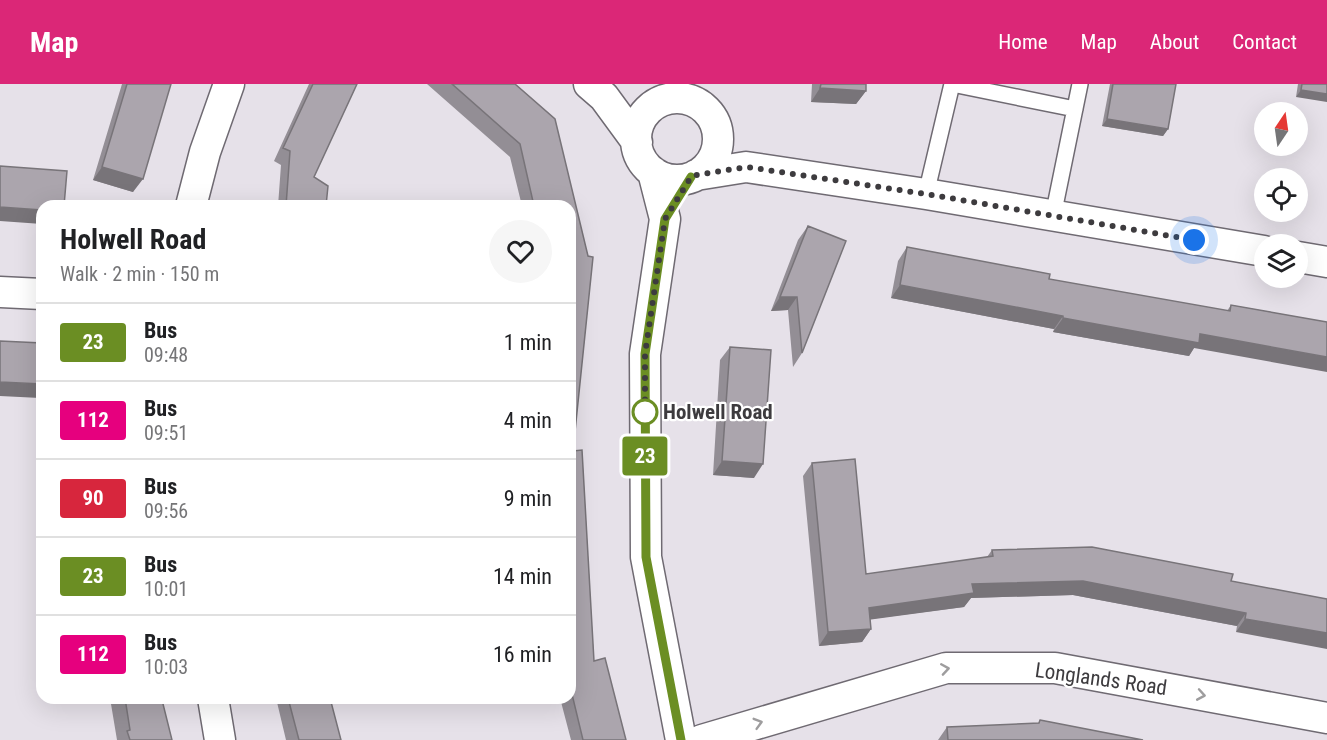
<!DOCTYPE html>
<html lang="en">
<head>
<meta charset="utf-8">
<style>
  :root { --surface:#fff; --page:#f6f6f6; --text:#202124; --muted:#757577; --line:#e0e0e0; --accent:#db2777 }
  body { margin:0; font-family:"Roboto Condensed",sans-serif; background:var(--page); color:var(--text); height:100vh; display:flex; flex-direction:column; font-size:22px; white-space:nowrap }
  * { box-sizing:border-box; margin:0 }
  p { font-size:20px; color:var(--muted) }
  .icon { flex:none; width:33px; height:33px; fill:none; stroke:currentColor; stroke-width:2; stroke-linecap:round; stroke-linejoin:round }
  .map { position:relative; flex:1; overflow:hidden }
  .details { position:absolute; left:36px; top:116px; width:540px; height:504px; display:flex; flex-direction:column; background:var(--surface); border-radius:18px; box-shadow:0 6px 24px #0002 }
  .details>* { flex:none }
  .badge { padding:0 12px; border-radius:4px; font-size:21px; line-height:39px }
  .needle { width:39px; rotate:13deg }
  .controls { position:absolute; left:1254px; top:18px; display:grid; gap:12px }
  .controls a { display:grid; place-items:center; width:54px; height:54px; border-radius:50%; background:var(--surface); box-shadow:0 6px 24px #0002; font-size:30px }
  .you { position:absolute; width:30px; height:30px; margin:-15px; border:4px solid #fff; border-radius:50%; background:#1a73e8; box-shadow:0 0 0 9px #1a73e833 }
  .map>.badge { position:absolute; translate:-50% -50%; box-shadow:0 0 0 3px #fff }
  .round { display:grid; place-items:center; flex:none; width:63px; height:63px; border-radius:32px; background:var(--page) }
  .summary { display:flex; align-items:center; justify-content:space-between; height:102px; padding:0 24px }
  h1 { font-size:28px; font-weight:700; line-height:45px }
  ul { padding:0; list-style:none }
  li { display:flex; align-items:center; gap:18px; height:78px; padding:0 24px; border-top:2px solid var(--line) }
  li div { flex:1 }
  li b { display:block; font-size:22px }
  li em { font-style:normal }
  li .badge { min-width:66px; font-weight:700; text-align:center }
  header { display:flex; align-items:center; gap:36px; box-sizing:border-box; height:84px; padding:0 30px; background:var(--accent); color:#fff }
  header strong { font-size:28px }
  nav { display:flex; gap:33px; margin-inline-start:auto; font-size:21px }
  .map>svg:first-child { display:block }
</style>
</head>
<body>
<header>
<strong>Map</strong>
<nav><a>Home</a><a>Map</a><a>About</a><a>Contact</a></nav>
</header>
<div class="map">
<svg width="1327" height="656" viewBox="0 0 1327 656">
  <rect width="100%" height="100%" fill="#e6e1e9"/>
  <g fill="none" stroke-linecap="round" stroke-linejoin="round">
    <g stroke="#6f6a72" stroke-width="18">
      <path id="service" d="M952 0 1075 25
        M926 110 952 0
        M1053 132 1080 0"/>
    </g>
    <g stroke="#6f6a72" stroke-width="33">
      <path id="minor" d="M589 0 604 13 637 58
        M636 55a41 41 0 1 1 82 0a41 41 0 1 1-82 0Z
        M653 88 665 135 645 270 646 473 681 656
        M696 91 746 83 926 110 1264 167
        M191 122 205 68 229 0
        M1298 173 1327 178
        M0 208 42 210
        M213 614 220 656
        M702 656 946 584H1055L1327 634"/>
    </g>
    <use href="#service" stroke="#fff" stroke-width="15"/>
    <use href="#minor" stroke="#fff" stroke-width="30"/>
  </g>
  <path fill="#938e95" d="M122 0H171L133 108 93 96Z
    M309 0H357L314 93 326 122H278L281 81 274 77Z
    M427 0H515L555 35 588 172 593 173 573 367 582 366 594 577 605 574 626 656H571L560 614H570V122H522L510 73Z
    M812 0H866V7L856 20 811 18Z
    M1110 0H1176L1168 45 1163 52 1102 42Z
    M1298 0H1327L1296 13Z
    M808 142 802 269 793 283 788 226 771 227 798 156Z
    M907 163 1049 195 1227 227 1231 221 1327 238 1194 264 1189 272 1053 248 1054 245 891 214 898 177Z
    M730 263 754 394 713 391 720 276Z
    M812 379 866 490 987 473 992 466 1231 497 1327 515 1236 548 1237 542 1073 511 971 514 964 523 870 535 871 545 862 558 819 562 803 392Z
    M110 614H166V616L163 620 172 656H117Z
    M276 614H330L341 656H286Z
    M1040 636 1143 656H938L947 643 1038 640Z"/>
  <path fill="#787479" d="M820 4 866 7 856 20 811 18Z
    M1301 6 1327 10V18L1296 13Z
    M1107 35 1168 45 1163 52 1102 42Z
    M102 83 143 95 133 108 93 96Z
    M0 123 42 126V140L0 137Z
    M900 201 1063 232 1054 245 891 214Z
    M780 213H797L788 226 771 227Z
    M1063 234 1200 250 1327 273V288L1194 264 1189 272 1053 248Z
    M0 298 42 300V311L40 314 0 312Z
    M722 377 763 380 754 394 713 391Z
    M1083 497 1246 529 1237 542 1073 511 971 514 964 523 860 537 869 524 972 500Z
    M1245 535 1327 549V565L1236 548Z
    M871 545 862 558 819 562 828 548Z"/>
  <path fill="#aba5ad" stroke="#787479" stroke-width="1.5" d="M127 0H171L143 95 102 83Z
    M313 0H357L314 93 328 102 326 122H286L290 67 283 64Z
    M452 0H515L555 35 588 172 593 173 573 367 582 366 594 577 605 574 626 656H583L570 602V122H534L520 60Z
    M821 0H866V7L820 4Z
    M1113 0H1176L1168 45 1107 35Z
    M1302 0H1327V10L1301 6Z
    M0 82 67 87 64 122H42V126L0 123Z
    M808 142 846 157 802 269 797 213H780Z
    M907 163 1050 190 1049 195 1230 227 1231 221 1327 238V273L1200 250 1199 259 1063 234V232L900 201Z
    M0 257 42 259V300L0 298Z
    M730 263 771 266 763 380 722 377Z
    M855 375 866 490 993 472 992 466 1092 463 1233 490 1231 497 1327 515V549L1245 535 1246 529 1083 497 972 500 974 509 869 524 871 545 828 548 812 379Z
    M125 614H166V616H162L172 656H130L127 647 130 646Z
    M288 614H330L341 656H299Z
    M1040 636 1143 656H948L947 643 1039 639Z"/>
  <defs><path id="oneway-chevron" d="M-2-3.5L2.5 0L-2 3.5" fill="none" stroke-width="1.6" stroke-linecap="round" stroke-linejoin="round" transform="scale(1.5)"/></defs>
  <g stroke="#9e9d9e">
    <use href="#oneway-chevron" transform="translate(945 585) rotate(-9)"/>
    <use href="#oneway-chevron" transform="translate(1201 611) rotate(10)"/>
    <use href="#oneway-chevron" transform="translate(758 639) rotate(-16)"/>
  </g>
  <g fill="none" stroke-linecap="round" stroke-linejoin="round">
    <g stroke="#fff" stroke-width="14">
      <path id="line" d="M681 656 646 473 645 270 665 135 691 93"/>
    </g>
    <use href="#line" stroke="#6b8e23" stroke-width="9"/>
    <path stroke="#3d3b3e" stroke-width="6" stroke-dasharray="0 10.8" d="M645 328V338V270L665 135 691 93 696 91 747 83 926 110 1194 156"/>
  </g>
  <circle fill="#fff" stroke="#6b8e23" stroke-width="3" cx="645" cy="328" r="12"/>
  <g text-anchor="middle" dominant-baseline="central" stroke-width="4.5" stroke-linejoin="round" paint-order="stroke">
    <g font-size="21" font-weight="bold" fill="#3d3b3e" stroke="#fff" text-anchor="start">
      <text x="663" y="328">Holwell Road</text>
    </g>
    <g font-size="21" fill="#3d3b3e" stroke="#fff">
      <text transform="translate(1101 595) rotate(8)">Longlands Road</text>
    </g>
  </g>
</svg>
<div class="controls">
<a><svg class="needle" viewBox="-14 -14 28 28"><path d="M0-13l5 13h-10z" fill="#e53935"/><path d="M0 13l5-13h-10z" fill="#757577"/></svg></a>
<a><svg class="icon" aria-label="locate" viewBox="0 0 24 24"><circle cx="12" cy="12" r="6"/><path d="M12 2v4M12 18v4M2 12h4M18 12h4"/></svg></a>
<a><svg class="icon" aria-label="layers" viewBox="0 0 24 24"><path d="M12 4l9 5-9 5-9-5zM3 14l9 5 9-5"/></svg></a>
</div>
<div class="you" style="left:1194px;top:156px"></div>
<b class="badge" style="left:645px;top:372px;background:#6b8e23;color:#fff">23</b>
<section class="details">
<div class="summary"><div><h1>Holwell Road</h1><p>Walk · 2 min · 150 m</p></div><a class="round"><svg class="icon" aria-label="heart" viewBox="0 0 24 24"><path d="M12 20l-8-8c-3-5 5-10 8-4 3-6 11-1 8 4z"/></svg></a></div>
<ul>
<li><span class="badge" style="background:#6b8e23;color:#fff">23</span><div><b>Bus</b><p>09:48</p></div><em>1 min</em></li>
<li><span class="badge" style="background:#e6007e;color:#fff">112</span><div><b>Bus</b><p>09:51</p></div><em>4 min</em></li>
<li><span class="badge" style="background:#d7263d;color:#fff">90</span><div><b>Bus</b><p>09:56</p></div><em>9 min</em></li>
<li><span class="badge" style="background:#6b8e23;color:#fff">23</span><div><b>Bus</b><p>10:01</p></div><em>14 min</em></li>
<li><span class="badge" style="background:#e6007e;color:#fff">112</span><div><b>Bus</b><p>10:03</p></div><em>16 min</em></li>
</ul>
</section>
</div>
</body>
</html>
